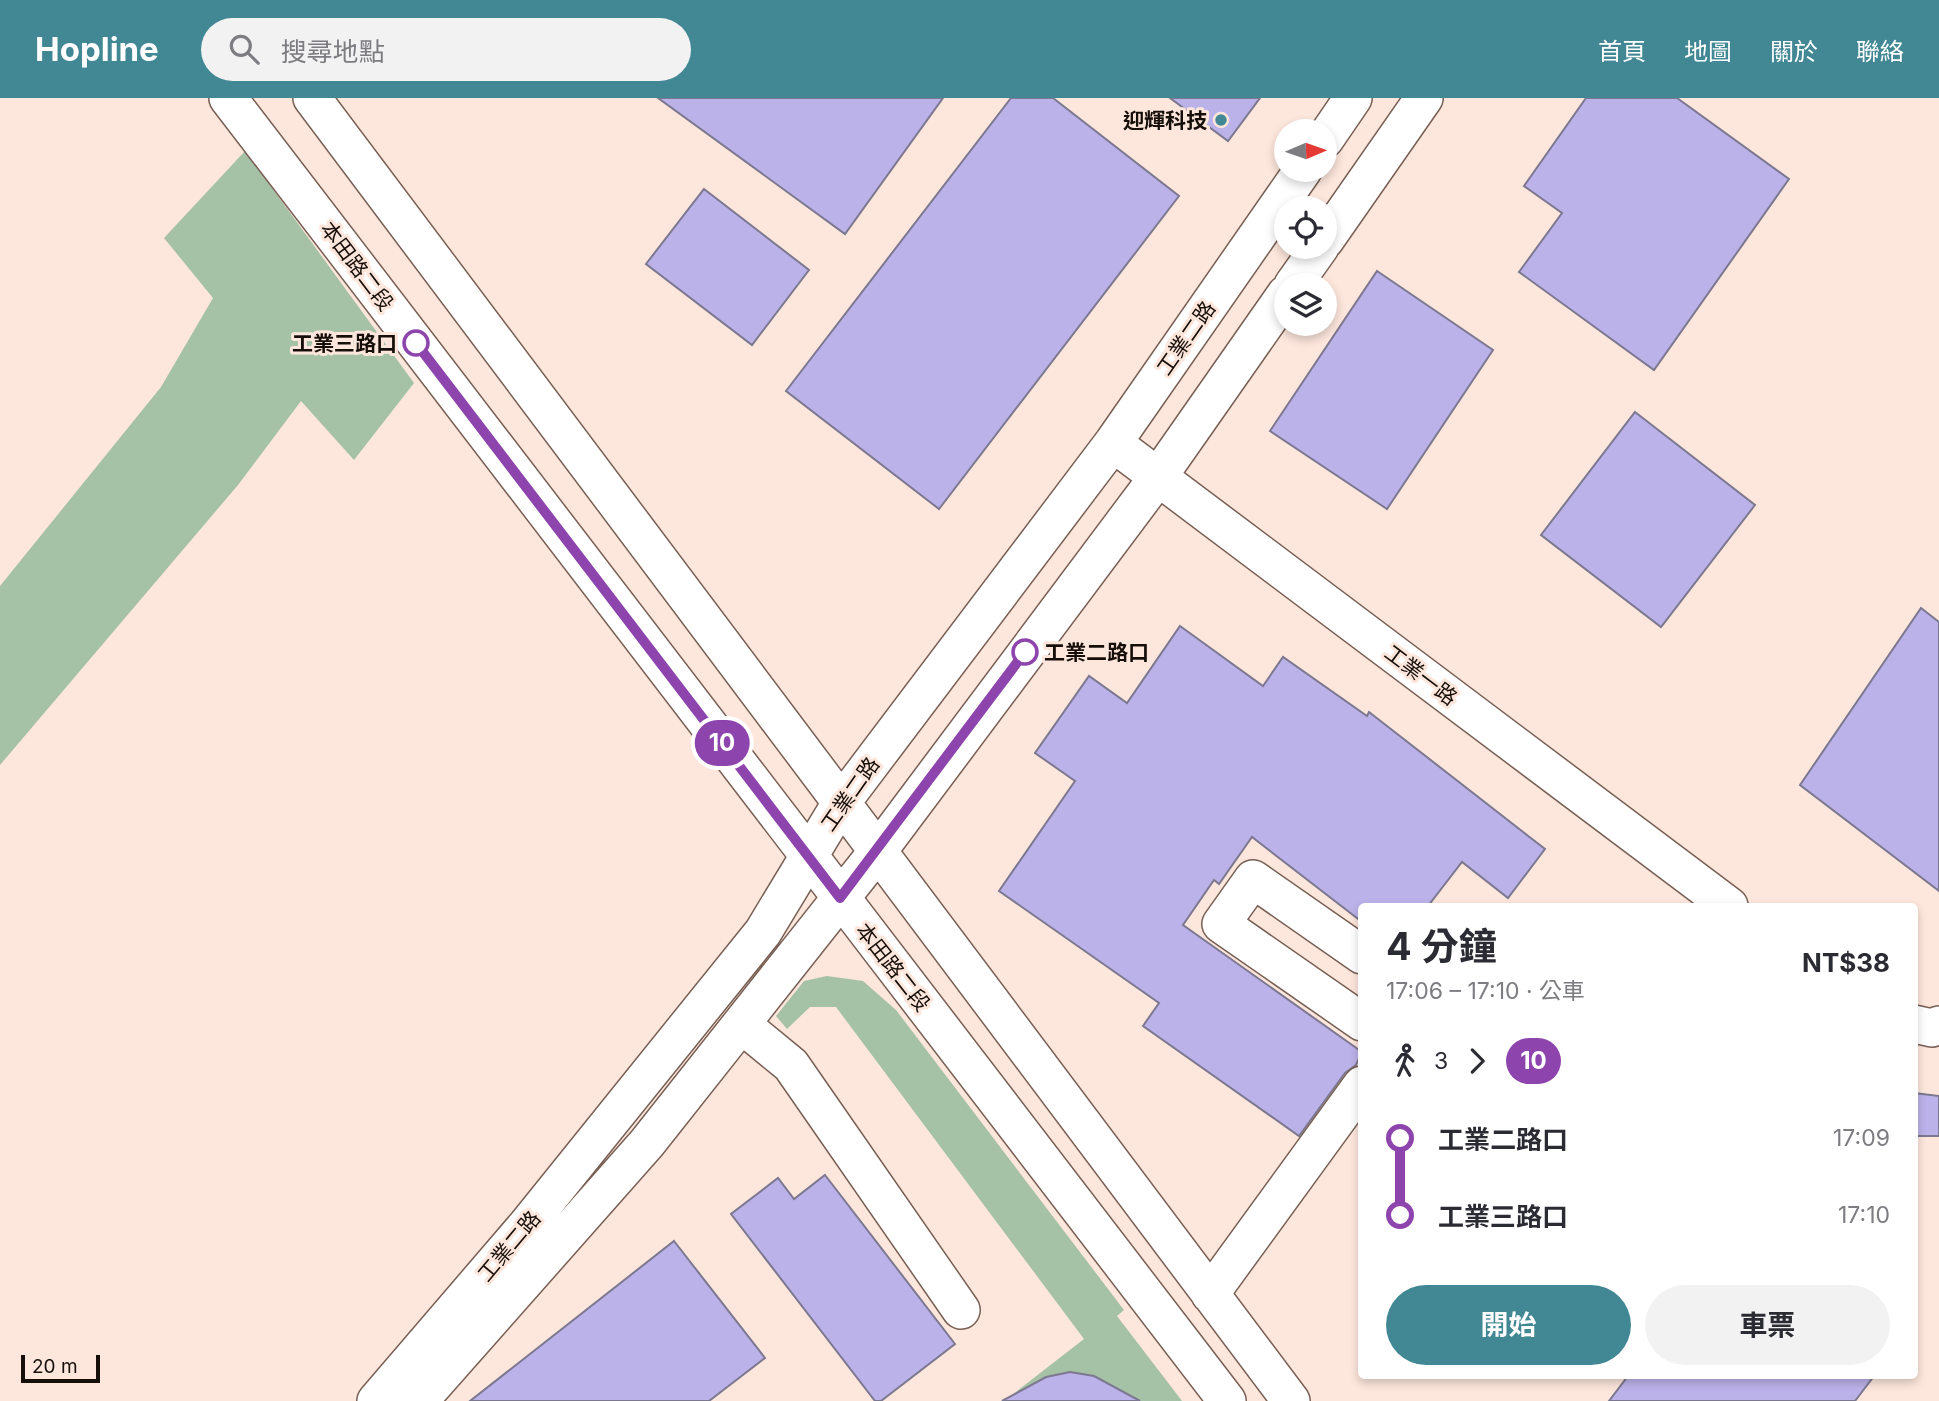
<!DOCTYPE html>
<html lang="zh-TW">
<head>
<meta charset="utf-8">
<style>
  :root { --surface:#fff; --page:#f2f2f3; --text:#2b2b33; --muted:#7c7c81; --accent:#428794 }
  body { margin:0; font-family:Inter,"Noto Sans TC",sans-serif; background:var(--page); color:var(--text); height:100vh; display:flex; flex-direction:column; font-size:26px; white-space:nowrap }
  * { box-sizing:border-box; margin:0 }
  p { font-size:23px; color:var(--muted) }
  .icon { flex:none; width:38px; height:38px; fill:none; stroke:currentColor; stroke-width:2; stroke-linecap:round; stroke-linejoin:round }
  .map { position:relative; flex:1; overflow:hidden }
  .details { position:absolute; left:1358px; top:805px; width:560px; height:476px; display:flex; flex-direction:column; background:var(--surface); border-radius:7px; box-shadow:0 4px 10px #0003 }
  .details>* { flex:none }
  .badge { padding:0 14px; border-radius:23px; font-size:24px; line-height:46px }
  .needle { width:46px; rotate:88deg }
  .fabs { position:absolute; left:1274px; top:21px; display:grid; gap:14px }
  .fabs a { display:grid; place-items:center; width:63px; height:63px; border-radius:50%; background:var(--surface); box-shadow:0 4px 10px #0003; font-size:35px }
  .scale { position:absolute; left:21px; bottom:18px; width:79px; box-sizing:border-box; padding-left:7px; border:4px solid #160e09; border-top:0; font-size:19px; line-height:24px; white-space:nowrap; color:#160e09; -webkit-text-stroke:5px #fde6dc; paint-order:stroke }
  .map>.badge { position:absolute; translate:-50% -50%; box-shadow:0 0 0 4px #fff }
  .legs { display:flex; align-items:center; gap:10px; height:77px; padding:0 28px; font-size:23px }
  .legs p { margin-inline-start:auto }
  .headline { display:flex; align-items:center; justify-content:space-between; height:119px; padding:0 28px }
  h1 { font-size:38px; font-weight:700; line-height:52px }
  .primary-button { display:flex; gap:14px; margin-top:auto; padding:14px 28px }
  .primary-button a { flex:1; height:80px; border-radius:42px; background:var(--accent); color:#fff; font-size:28px; font-weight:700; line-height:80px; text-align:center }
  .primary-button a+a { background:var(--page); color:var(--text) }
  ul { padding:0 28px; list-style:none }
  li { display:flex; align-items:center; gap:24px; height:77px; font-size:26px }
  li i { display:grid; place-items:center; width:10px; height:100%; margin:0 9px; background:currentColor }
  li i::after { content:''; width:18px; height:18px; margin:-9px; border:5px solid; border-radius:50%; background:var(--surface) }
  li p { margin-inline-start:auto }
  li:first-child i { background:linear-gradient(#0000 50%,currentColor 0) }
  li:last-child i { background:linear-gradient(currentColor 50%,#0000 0) }
  header { display:flex; align-items:center; gap:42px; box-sizing:border-box; height:98px; padding:0 35px; background:var(--accent); color:#fff }
  header strong { font-size:33px }
  nav { display:flex; gap:38px; margin-inline-start:auto; font-size:24px }
  .search { width:490px; height:63px; background:var(--page); display:flex; align-items:center; gap:18px; box-sizing:border-box; padding:0 24px; border-radius:38px; color:var(--muted); font-size:26px }
  .map>svg:first-child { display:block }
</style>
</head>
<body>
<header>
<strong>Hopline</strong>
<div class="search"><svg class="icon" aria-label="search" viewBox="0 0 24 24"><circle cx="10" cy="10" r="6"/><path d="M15 15l6 6"/></svg>搜尋地點</div>
<nav><a>首頁</a><a>地圖</a><a>關於</a><a>聯絡</a></nav>
</header>
<div class="map">
<svg width="1939" height="1303" viewBox="0 0 1939 1303">
  <rect width="100%" height="100%" fill="#fde6dc"/>
  <path fill="#a5c1a6" d="M245 53 414 285 354 362 301 303 238 387 0 667V488L161 289 213 200 164 140Z
    M827 878 863 883 896 912 1124 1212 1117 1218 1182 1303H1004L1084 1241 836 909H810L787 931 776 918 804 883Z"/>
  <path fill="#bcb2ea" stroke="#7c788f" stroke-width="2" d="M658 0H943L845 136Z
    M1011 0H1053L1179 98 939 411 786 293Z
    M1170 0H1260L1228 43Z
    M1586 0H1677L1789 81 1654 272 1519 174 1562 115 1524 88Z
    M704 91 809 172 752 247 646 166Z
    M1377 173 1493 252 1387 411 1270 333Z
    M1635 314 1755 407 1661 529 1541 437Z
    M1921 510 1939 524V793L1800 687Z
    M1180 528 1263 588 1283 559 1367 618 1369 614 1545 751 1508 800 1462 764 1428 808H1362V824L1252 739 1219 786 1214 782 1183 827 1362 954 1356 967 1345 975 1299 1038 1143 928 1159 905 999 793 1075 683 1035 655 1089 578 1127 605Z
    M1914 995 1939 998V1038H1914Z
    M825 1077 955 1246 881 1303H875L731 1116 778 1080 794 1101Z
    M674 1143 765 1260 709 1303H470Z
    M1070 1274 1094 1278 1140 1303H1002L1046 1279Z
    M1628 1278H1874L1855 1303H1609Z"/>
  <g fill="none" stroke-linecap="round" stroke-linejoin="round">
    <g stroke="#775f54" stroke-width="40">
      <path id="minor" d="M228 0 1227 1303
        M312 0 1291 1303
        M1325 41 1353 0
        M1325 142 1424 0
        M1293 187 1320 149
        M1113 345 1729 808
        M1362 857 1253 781 1221 826 1362 924
        M741 926 791 967 961 1212
        M1914 926 1932 930 1939 927
        M1210 1196 1362 987
        M376 1303 527 1127 763 834 841 705 1113 345 1303 72
        M419 1303 647 1045 878 753 1158 379 1286 196"/>
    </g>
    <use href="#minor" stroke="#fff" stroke-width="37"/>
  </g>
  <g fill="none" stroke-linecap="round" stroke-linejoin="round">
    <g stroke="#fff" stroke-width="16">
      <path id="line-1" d="M416 245 840 800 1025 554"/>
    </g>
    <use href="#line-1" stroke="#8e44ad" stroke-width="10"/>
  </g>
  <circle fill="#428794" stroke="#fde6dc" stroke-width="2.5" cx="1221" cy="22" r="7"/>
  <g fill="#fff" stroke="#8e44ad" stroke-width="3.5">
    <circle cx="416" cy="245" r="12"/>
    <circle cx="1025" cy="554" r="12"/>
  </g>
  <g text-anchor="middle" dominant-baseline="central" stroke-width="6" stroke-linejoin="round" paint-order="stroke">
    <g font-size="21" font-weight="bold" fill="#160e09" stroke="#fde6dc" text-anchor="end">
      <text x="1207" y="22">迎輝科技</text>
    </g>
    <g font-size="21" fill="#160e09" stroke="#fde6dc">
      <text transform="translate(357 168) rotate(53)">本田路二段</text>
      <text transform="translate(1186 240) rotate(-55)">工業二路</text>
      <text transform="translate(1421 577) rotate(37)">工業一路</text>
      <text transform="translate(850 696) rotate(-55)">工業二路</text>
      <text transform="translate(893 869) rotate(52)">本田路二段</text>
      <text transform="translate(509 1148) rotate(-50)">工業二路</text>
    </g>
    <g font-size="21" font-weight="bold" fill="#160e09" stroke="#fde6dc" text-anchor="end">
      <text x="397" y="245">工業三路口</text>
      <text x="1044" y="554" text-anchor="start">工業二路口</text>
    </g>
  </g>
</svg>
<div class="fabs">
<a><svg class="needle" viewBox="-14 -14 28 28"><path d="M0-13l5 13h-10z" fill="#e53935"/><path d="M0 13l5-13h-10z" fill="#7c7c81"/></svg></a>
<a><svg class="icon" aria-label="locate" viewBox="0 0 24 24"><circle cx="12" cy="12" r="6"/><path d="M12 2v4M12 18v4M2 12h4M18 12h4"/></svg></a>
<a><svg class="icon" aria-label="layers" viewBox="0 0 24 24"><path d="M12 4l9 5-9 5-9-5zM3 14l9 5 9-5"/></svg></a>
</div>
<div class="scale">20 m</div>
<b class="badge" style="left:722px;top:645px;background:#8e44ad;color:#fff">10</b>
<section class="details">
<div class="headline"><div><h1>4 分鐘</h1><p>17:06 – 17:10 · 公車</p></div><b>NT$38</b></div>
<div class="legs"><svg class="icon" aria-label="walk" viewBox="0 0 24 24"><circle cx="13" cy="4" r="2"/><path d="M13 8l-2 6 4 7M11 14l-3 7M7 12l3-4h3l4 4"/></svg>3<svg class="icon" aria-label="forward" viewBox="0 0 24 24"><path d="M9 5l7 7-7 7"/></svg><b class="badge" style="background:#8e44ad;color:#fff">10</b></div>
<ul>
<li><i style="color:#8e44ad"></i><b>工業二路口</b><p>17:09</p></li>
<li><i style="color:#8e44ad"></i><b>工業三路口</b><p>17:10</p></li>
</ul>
<div class="primary-button"><a>開始</a><a>車票</a></div>
</section>
</div>
</body>
</html>
